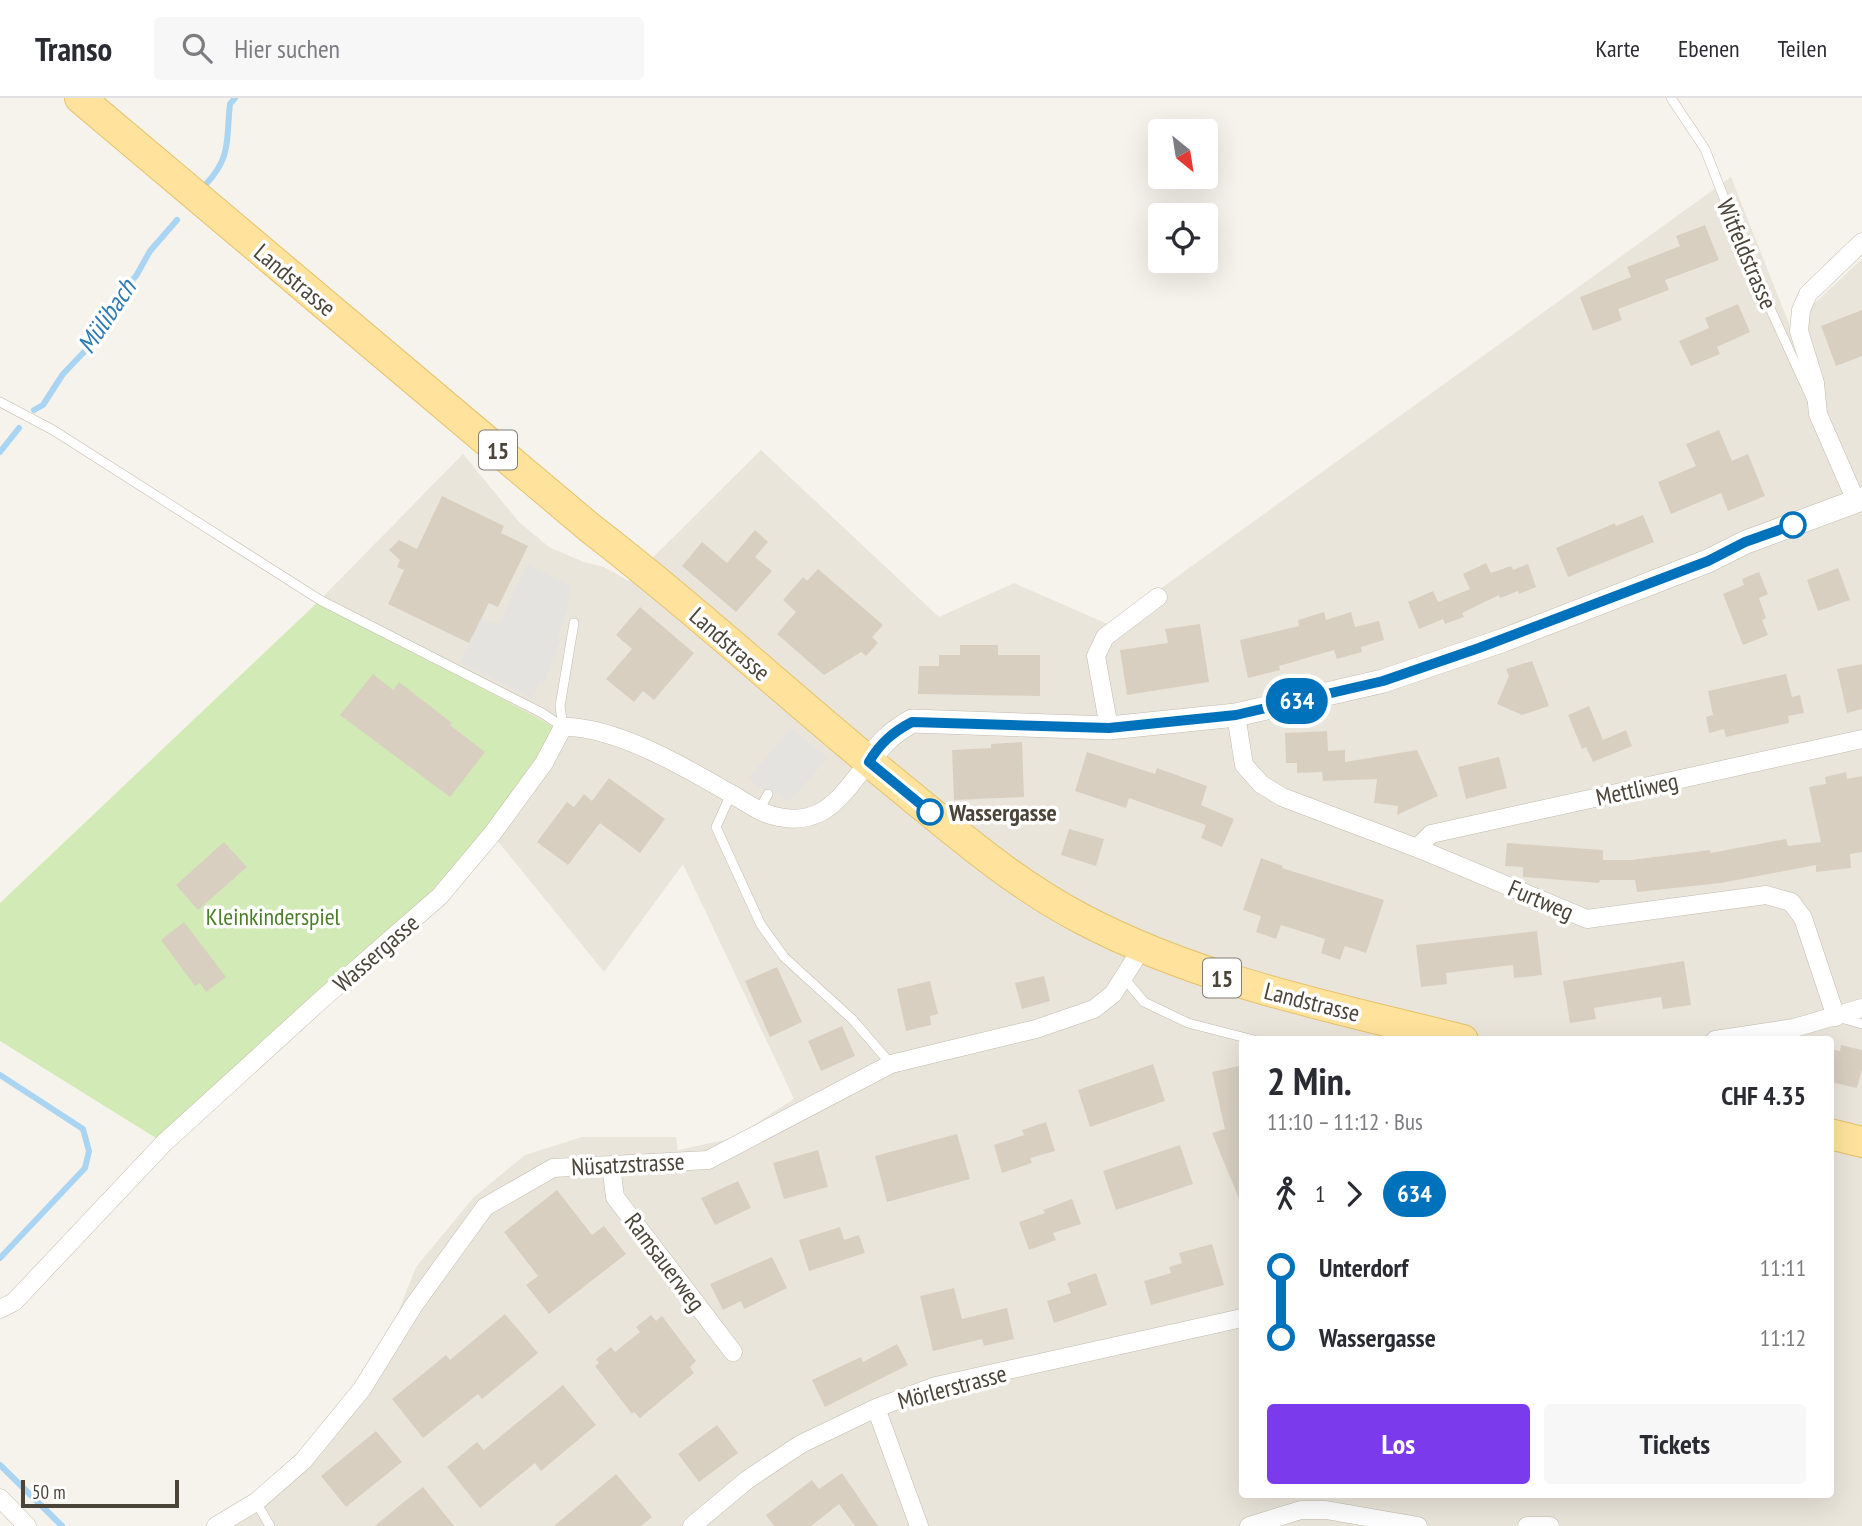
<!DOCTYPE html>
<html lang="de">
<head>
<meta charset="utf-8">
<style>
  :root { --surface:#fff; --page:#f7f7f7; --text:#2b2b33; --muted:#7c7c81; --line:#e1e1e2; --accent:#7c3aed }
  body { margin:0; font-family:"PT Sans Narrow",sans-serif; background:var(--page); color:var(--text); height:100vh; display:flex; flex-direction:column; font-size:26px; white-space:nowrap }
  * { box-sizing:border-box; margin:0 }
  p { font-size:23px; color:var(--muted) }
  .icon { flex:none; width:38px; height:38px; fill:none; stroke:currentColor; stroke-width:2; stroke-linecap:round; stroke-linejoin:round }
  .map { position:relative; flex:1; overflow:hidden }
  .sheet { position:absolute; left:1239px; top:938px; width:595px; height:462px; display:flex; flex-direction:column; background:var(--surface); border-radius:7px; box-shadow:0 7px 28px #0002 }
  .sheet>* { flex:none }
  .badge { padding:0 14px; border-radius:23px; font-size:24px; line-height:46px }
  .needle { width:46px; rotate:150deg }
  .fabs { position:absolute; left:1148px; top:21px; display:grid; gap:14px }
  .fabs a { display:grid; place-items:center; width:70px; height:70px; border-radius:7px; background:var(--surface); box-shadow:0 7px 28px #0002; font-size:35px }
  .scale { position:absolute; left:21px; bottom:18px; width:158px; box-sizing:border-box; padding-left:7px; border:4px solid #4b4439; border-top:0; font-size:19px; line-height:24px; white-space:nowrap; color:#4b4439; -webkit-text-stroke:5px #fff; paint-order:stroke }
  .map>.badge { position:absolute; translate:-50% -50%; box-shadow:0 0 0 4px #fff }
  .legs { display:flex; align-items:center; gap:10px; height:77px; padding:0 28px; font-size:23px }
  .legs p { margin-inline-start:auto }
  .headline { display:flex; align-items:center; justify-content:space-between; height:119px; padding:0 28px }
  h1 { font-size:38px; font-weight:700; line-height:52px }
  .cta { display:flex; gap:14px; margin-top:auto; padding:14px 28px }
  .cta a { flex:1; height:80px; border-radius:7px; background:var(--accent); color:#fff; font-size:28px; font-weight:700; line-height:80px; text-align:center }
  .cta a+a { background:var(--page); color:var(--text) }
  ul { padding:0 28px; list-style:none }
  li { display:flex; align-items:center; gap:24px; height:70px; font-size:26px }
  li i { display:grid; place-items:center; width:10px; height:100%; margin:0 9px; background:currentColor }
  li i::after { content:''; width:18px; height:18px; margin:-9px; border:5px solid; border-radius:50%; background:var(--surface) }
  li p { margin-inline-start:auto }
  li:first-child i { background:linear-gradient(#0000 50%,currentColor 0) }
  li:last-child i { background:linear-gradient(currentColor 50%,#0000 0) }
  header { display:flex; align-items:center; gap:42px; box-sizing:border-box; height:98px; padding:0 35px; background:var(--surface); border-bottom:2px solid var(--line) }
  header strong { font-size:33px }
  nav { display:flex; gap:38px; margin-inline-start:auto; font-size:24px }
  .search { width:490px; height:63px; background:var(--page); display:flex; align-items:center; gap:18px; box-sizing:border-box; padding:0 24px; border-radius:7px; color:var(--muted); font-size:26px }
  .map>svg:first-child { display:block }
</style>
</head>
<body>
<header>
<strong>Transo</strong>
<div class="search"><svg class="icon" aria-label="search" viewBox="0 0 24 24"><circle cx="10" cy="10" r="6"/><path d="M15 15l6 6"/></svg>Hier suchen</div>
<nav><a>Karte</a><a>Ebenen</a><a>Teilen</a></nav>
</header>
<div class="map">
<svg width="1862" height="1428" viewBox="0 0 1862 1428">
  <rect width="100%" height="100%" fill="#f6f3ec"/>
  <path fill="#eae5da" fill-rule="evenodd" d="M1731 79 1790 228 1862 161V1428H228L367 1294 416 1169 474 1099 525 1057 582 1039H676L678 1052 734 1040 794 1001 683 766 604 874 492 736 253 570 463 356 519 424 549 449 584 464 604 469 629 483 761 352 939 519 1014 485 1110 527ZM1242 942H1830V1396H1242Z"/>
  <path fill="#d2eab5" d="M320 502 559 632 492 736 404 831 164 1045 0 943V805Z"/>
  <path fill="#e5e3e0" d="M527 466 571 488 568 509 557 540 561 541 544 585 540 584 532 601 460 564 481 520 499 527Z
    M791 630 828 660 789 704 779 695 768 696 748 680Z"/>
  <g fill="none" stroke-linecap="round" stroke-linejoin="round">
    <path stroke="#a9d4f2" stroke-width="6" d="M206 86C232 59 226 40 230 6L235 0
      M34 312 43 307 63 276 84 254 101 229 103 220 118 197 136 178 150 153 177 122
      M0 354 19 330
      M0 977 83 1031 89 1053 85 1070 0 1160
      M0 1367 62 1428"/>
  </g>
  <path fill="#d8cfc1" d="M1705 127 1719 162 1665 182 1669 192 1618 211 1622 222 1593 233 1580 199 1631 179 1627 169 1680 148 1676 138Z
    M1738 206 1750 234 1717 249 1720 256 1691 268 1679 243 1709 230 1705 220Z
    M1862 212V258L1836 268 1821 228Z
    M1719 332 1732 363 1748 356 1765 398 1728 413 1721 395 1671 416 1658 384 1696 368 1686 346Z
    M442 398 504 428 501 435 528 448 498 509 489 505 469 545 388 506 404 472 397 469 400 462 389 452 399 442 417 451Z
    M1643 417 1654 444 1568 479 1556 450 1615 425 1616 428Z
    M755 432 768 444 755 459 772 473 736 514 682 468 702 444 727 465Z
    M1486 465 1491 475 1511 468 1513 472 1528 466 1536 489 1519 496 1518 493 1500 500 1499 497 1462 515 1464 519 1445 526 1443 521 1419 531 1408 504 1433 493 1438 504 1470 491 1463 476Z
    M1838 470 1850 502 1818 513 1807 482Z
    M818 471 883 527 872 539 878 545 866 558 861 554 824 577 777 536 796 514 783 502 803 479 807 483Z
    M1759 474 1768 496 1759 500 1766 520 1762 522 1768 537 1743 547 1723 496 1744 487 1742 481Z
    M640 509 694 555 654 602 643 593 634 604 606 581 632 551 616 537Z
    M1324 514 1326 522 1351 514 1355 529 1379 523 1384 542 1361 549 1362 554 1337 561 1334 552 1279 568 1280 572 1248 580 1240 542 1299 528 1298 522Z
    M1200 526 1209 584 1127 597 1120 552 1168 545 1165 531Z
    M960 547H998V557H1040V598L918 596 919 568H939V557H960Z
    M1532 563 1549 608 1522 617 1497 606 1509 578 1506 571Z
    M1862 566V611L1847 615 1837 571Z
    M373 576 393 592 399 584 452 625 450 627 485 654 450 699 340 617Z
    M1786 576 1792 599 1800 597 1804 615 1788 618 1789 625 1726 639 1724 631 1709 635 1706 619 1713 617 1708 593Z
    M1589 608 1603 642 1626 632 1632 648 1593 664 1586 649 1582 651 1568 617Z
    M1327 633 1328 653 1345 652V664L1417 652 1438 698 1397 717 1398 708 1374 705 1377 681 1323 683 1322 674 1297 675V665H1286L1285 635Z
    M1022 644 1024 699 954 702 952 652 991 650V646Z
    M1087 654 1155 676 1157 670 1207 688 1201 707 1234 721 1222 749 1201 740 1206 727 1129 700 1126 710 1075 693Z
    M1499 659 1507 690 1466 701 1458 669Z
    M1846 674 1847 681 1862 678V754L1850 756 1851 770 1816 774V767L1721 785 1637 794 1635 782H1600L1599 785 1523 779V769L1505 768 1507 745 1603 752V762H1631L1710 752 1711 755 1786 741 1788 748 1821 744 1809 689 1826 686 1825 679Z
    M609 680 665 721 640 755 600 725 568 767 537 744 567 704 574 709 584 696 592 703Z
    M1069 731 1104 741 1096 768 1061 757Z
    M224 744 247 769 198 812 176 787Z
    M1261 760 1283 768 1282 770 1384 802 1366 855 1345 848 1340 862 1321 855 1325 841 1281 827 1276 841 1256 834 1261 818 1243 812Z
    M184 824 226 879 206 894 200 885 195 888 161 842Z
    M1537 833 1542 877 1514 880 1513 867 1446 875 1447 886 1421 889 1416 847Z
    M1684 863 1691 907 1663 911 1661 899 1594 910 1596 921 1570 925 1563 883Z
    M777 869 802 924 770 939 745 883Z
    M1044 878 1050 903 1022 911 1015 885Z
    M930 883 938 916 930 918 931 927 906 933 897 891Z
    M842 928 855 958 821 973 808 943Z
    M1841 947 1862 952V971L1857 990 1830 984V951L1840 953Z
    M1153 966 1165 1003 1090 1029 1078 992Z
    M1239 968 1242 981V1108L1212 1035 1225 1031 1212 974Z
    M1046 1024 1055 1053 1030 1060 1032 1065 1002 1075 994 1047 1024 1037 1022 1032Z
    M957 1036 970 1081 887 1104 875 1058Z
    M1180 1047 1193 1086 1116 1112 1103 1073Z
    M818 1052 828 1089 784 1101 773 1065Z
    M738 1083 751 1110 715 1127 701 1100Z
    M557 1092 592 1137 604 1128 626 1156 549 1216 526 1187 538 1178 504 1134Z
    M1072 1101 1081 1126 1053 1135 1056 1142 1029 1152 1019 1124 1045 1115 1043 1112Z
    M840 1129 844 1142 859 1137 865 1155 809 1173 799 1142Z
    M1212 1146 1224 1187 1151 1207 1144 1183 1171 1175 1169 1169 1182 1165 1179 1155Z
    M772 1159 787 1190 744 1211 741 1203 723 1212 710 1186Z
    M1096 1175 1107 1207 1054 1225 1047 1203 1071 1195 1067 1185Z
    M954 1190 962 1221 1007 1210 1014 1241 984 1248 982 1241 933 1253 920 1198Z
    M505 1216 538 1255 482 1301 478 1296 423 1340 392 1301 446 1257 450 1262Z
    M651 1217 656 1223 662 1218 696 1263 690 1269 694 1275 640 1320 634 1314 632 1316 595 1268 599 1265 596 1261 611 1249 615 1254 640 1234 636 1229Z
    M897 1246 908 1267 825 1309 812 1282 861 1259 863 1264Z
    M563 1287 596 1327 541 1373 535 1365 480 1410 447 1369 477 1344 484 1352Z
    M717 1327 738 1355 699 1384 678 1356Z
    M376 1333 402 1364 346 1409 321 1378Z
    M842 1375 878 1428H855L839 1406 811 1428H774L766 1417 812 1382 819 1391Z
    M616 1376 652 1419 641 1428H554Z
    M423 1389 454 1428H375L400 1407Z"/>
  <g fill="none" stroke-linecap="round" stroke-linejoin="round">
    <g stroke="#c2bbae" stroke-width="10">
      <path id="service" d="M1671 0 1705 51 1748 162 1812 302
        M0 304 53 332 320 502 542 615 563 629 560 608 574 525
        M731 696 716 729 761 827 784 859 852 921 891 966
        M759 712 768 696
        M1124 880 1144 904 1188 925 1254 942
        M1841 920 1862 926
        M256 1404 270 1428"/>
    </g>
    <g stroke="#c2bbae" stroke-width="19">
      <path id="minor" d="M1856 403 1818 316 1815 285 1799 233 1801 212 1808 196 1862 144
        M1236 617 1244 667 1261 686 1282 699 1417 750 1587 821 1766 797 1791 804 1803 820 1836 919
        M1109 630 1096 558 1105 539 1158 499
        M1417 750 1431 736 1862 641
        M1715 942 1794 930 1862 910
        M611 1067 615 1099 733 1254
        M0 1211 14 1204 164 1045 321 902 440 798 492 736 544 665 563 629C614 628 683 668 726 693 743 702 760 716 779 719 793 722 808 721 821 714 841 703 854 681 869 664
        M876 1310 919 1428
        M0 1400 27 1428
        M216 1428 256 1404 303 1363 362 1291 414 1207 485 1109 553 1070 708 1062 891 966 1036 931 1094 911 1113 896 1142 850
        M692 1428 747 1382 801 1346 876 1310 936 1288 1242 1220
        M1249 1428 1301 1412H1326L1418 1428
        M1527 1428H1550"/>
    </g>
    <g stroke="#c2bbae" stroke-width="24">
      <path id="tertiary" d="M869 664C880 645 893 634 912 623L1109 630 1236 617 1383 583 1504 542 1708 463 1746 444 1862 401"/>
    </g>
    <g stroke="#e6c16a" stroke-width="32">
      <path id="primary" d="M80 0 590 430C699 514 800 608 906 694 962 740 1017 787 1082 821 1202 884 1333 909 1463 942
        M1830 1036 1862 1044"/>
    </g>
    <use href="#service" stroke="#fff" stroke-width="9"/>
    <use href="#minor" stroke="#fff" stroke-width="18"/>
    <use href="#tertiary" stroke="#fff" stroke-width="23"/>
    <use href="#primary" stroke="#ffe39c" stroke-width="30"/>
  </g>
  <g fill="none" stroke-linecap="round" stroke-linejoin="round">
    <g stroke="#fff" stroke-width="16">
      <path id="line-1" d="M930 714 869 664C880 645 893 634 912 624L1109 630 1236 617 1383 583 1479 550 1708 463 1745 444 1793 427"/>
    </g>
    <use href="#line-1" stroke="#0072bc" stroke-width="10"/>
  </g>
  <g fill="#fff" stroke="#0072bc" stroke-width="3.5">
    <circle cx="1793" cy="427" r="12"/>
    <circle cx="930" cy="714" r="12"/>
  </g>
  <g text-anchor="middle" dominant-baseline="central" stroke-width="7" stroke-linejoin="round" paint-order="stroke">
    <g fill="#fff" stroke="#817c74" stroke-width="2">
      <rect x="479" y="332.5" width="38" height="39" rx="5"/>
      <rect x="1203" y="860.5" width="38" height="39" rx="5"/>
    </g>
    <g font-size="23" font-weight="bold" fill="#4b4439">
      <text x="498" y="352">15</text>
      <text x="1222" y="880">15</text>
    </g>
    <g font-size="24" fill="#4b4439" stroke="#fff">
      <text transform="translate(1747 156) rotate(67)">Witfeldstrasse</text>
      <text transform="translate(295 182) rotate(40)">Landstrasse</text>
      <text transform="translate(730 546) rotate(41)">Landstrasse</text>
      <text transform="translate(1637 691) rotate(-12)">Mettliweg</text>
      <text transform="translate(1541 802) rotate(23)">Furtweg</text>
      <text transform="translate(376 855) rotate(-41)">Wassergasse</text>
      <text transform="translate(1312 904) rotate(14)">Landstrasse</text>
      <text transform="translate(628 1066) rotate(-3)">Nüsatzstrasse</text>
      <text transform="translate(665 1164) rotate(53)">Ramsauerweg</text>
      <text transform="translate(952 1289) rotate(-15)">Mörlerstrasse</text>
    </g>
    <g font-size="24" font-weight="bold" fill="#4b4439" stroke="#fff" text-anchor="start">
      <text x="949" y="714">Wassergasse</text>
    </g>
    <g font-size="24" fill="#4a7f2a" stroke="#fff">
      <text x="273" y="818">Kleinkinderspiel</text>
    </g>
    <g font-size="26" font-style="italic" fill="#2e7ab2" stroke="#fff">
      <text transform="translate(106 218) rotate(-56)">Mülibach</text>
    </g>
  </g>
</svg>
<div class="fabs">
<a><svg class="needle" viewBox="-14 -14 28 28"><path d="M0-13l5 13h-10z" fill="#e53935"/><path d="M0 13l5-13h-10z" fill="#7c7c81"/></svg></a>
<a><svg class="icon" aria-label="locate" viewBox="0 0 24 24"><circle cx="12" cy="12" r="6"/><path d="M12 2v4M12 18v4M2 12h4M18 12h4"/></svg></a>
</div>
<div class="scale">50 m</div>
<b class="badge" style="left:1297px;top:603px;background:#0072bc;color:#fff">634</b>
<section class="sheet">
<div class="headline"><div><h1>2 Min.</h1><p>11:10 – 11:12 · Bus</p></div><b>CHF 4.35</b></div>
<div class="legs"><svg class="icon" aria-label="walk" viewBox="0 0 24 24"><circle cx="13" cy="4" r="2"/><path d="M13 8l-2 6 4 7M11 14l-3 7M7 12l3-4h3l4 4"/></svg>1<svg class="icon" aria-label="forward" viewBox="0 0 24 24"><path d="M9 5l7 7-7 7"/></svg><b class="badge" style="background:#0072bc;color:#fff">634</b></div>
<ul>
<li><i style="color:#0072bc"></i><b>Unterdorf</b><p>11:11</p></li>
<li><i style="color:#0072bc"></i><b>Wassergasse</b><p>11:12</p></li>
</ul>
<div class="cta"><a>Los</a><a>Tickets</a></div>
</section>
</div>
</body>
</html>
